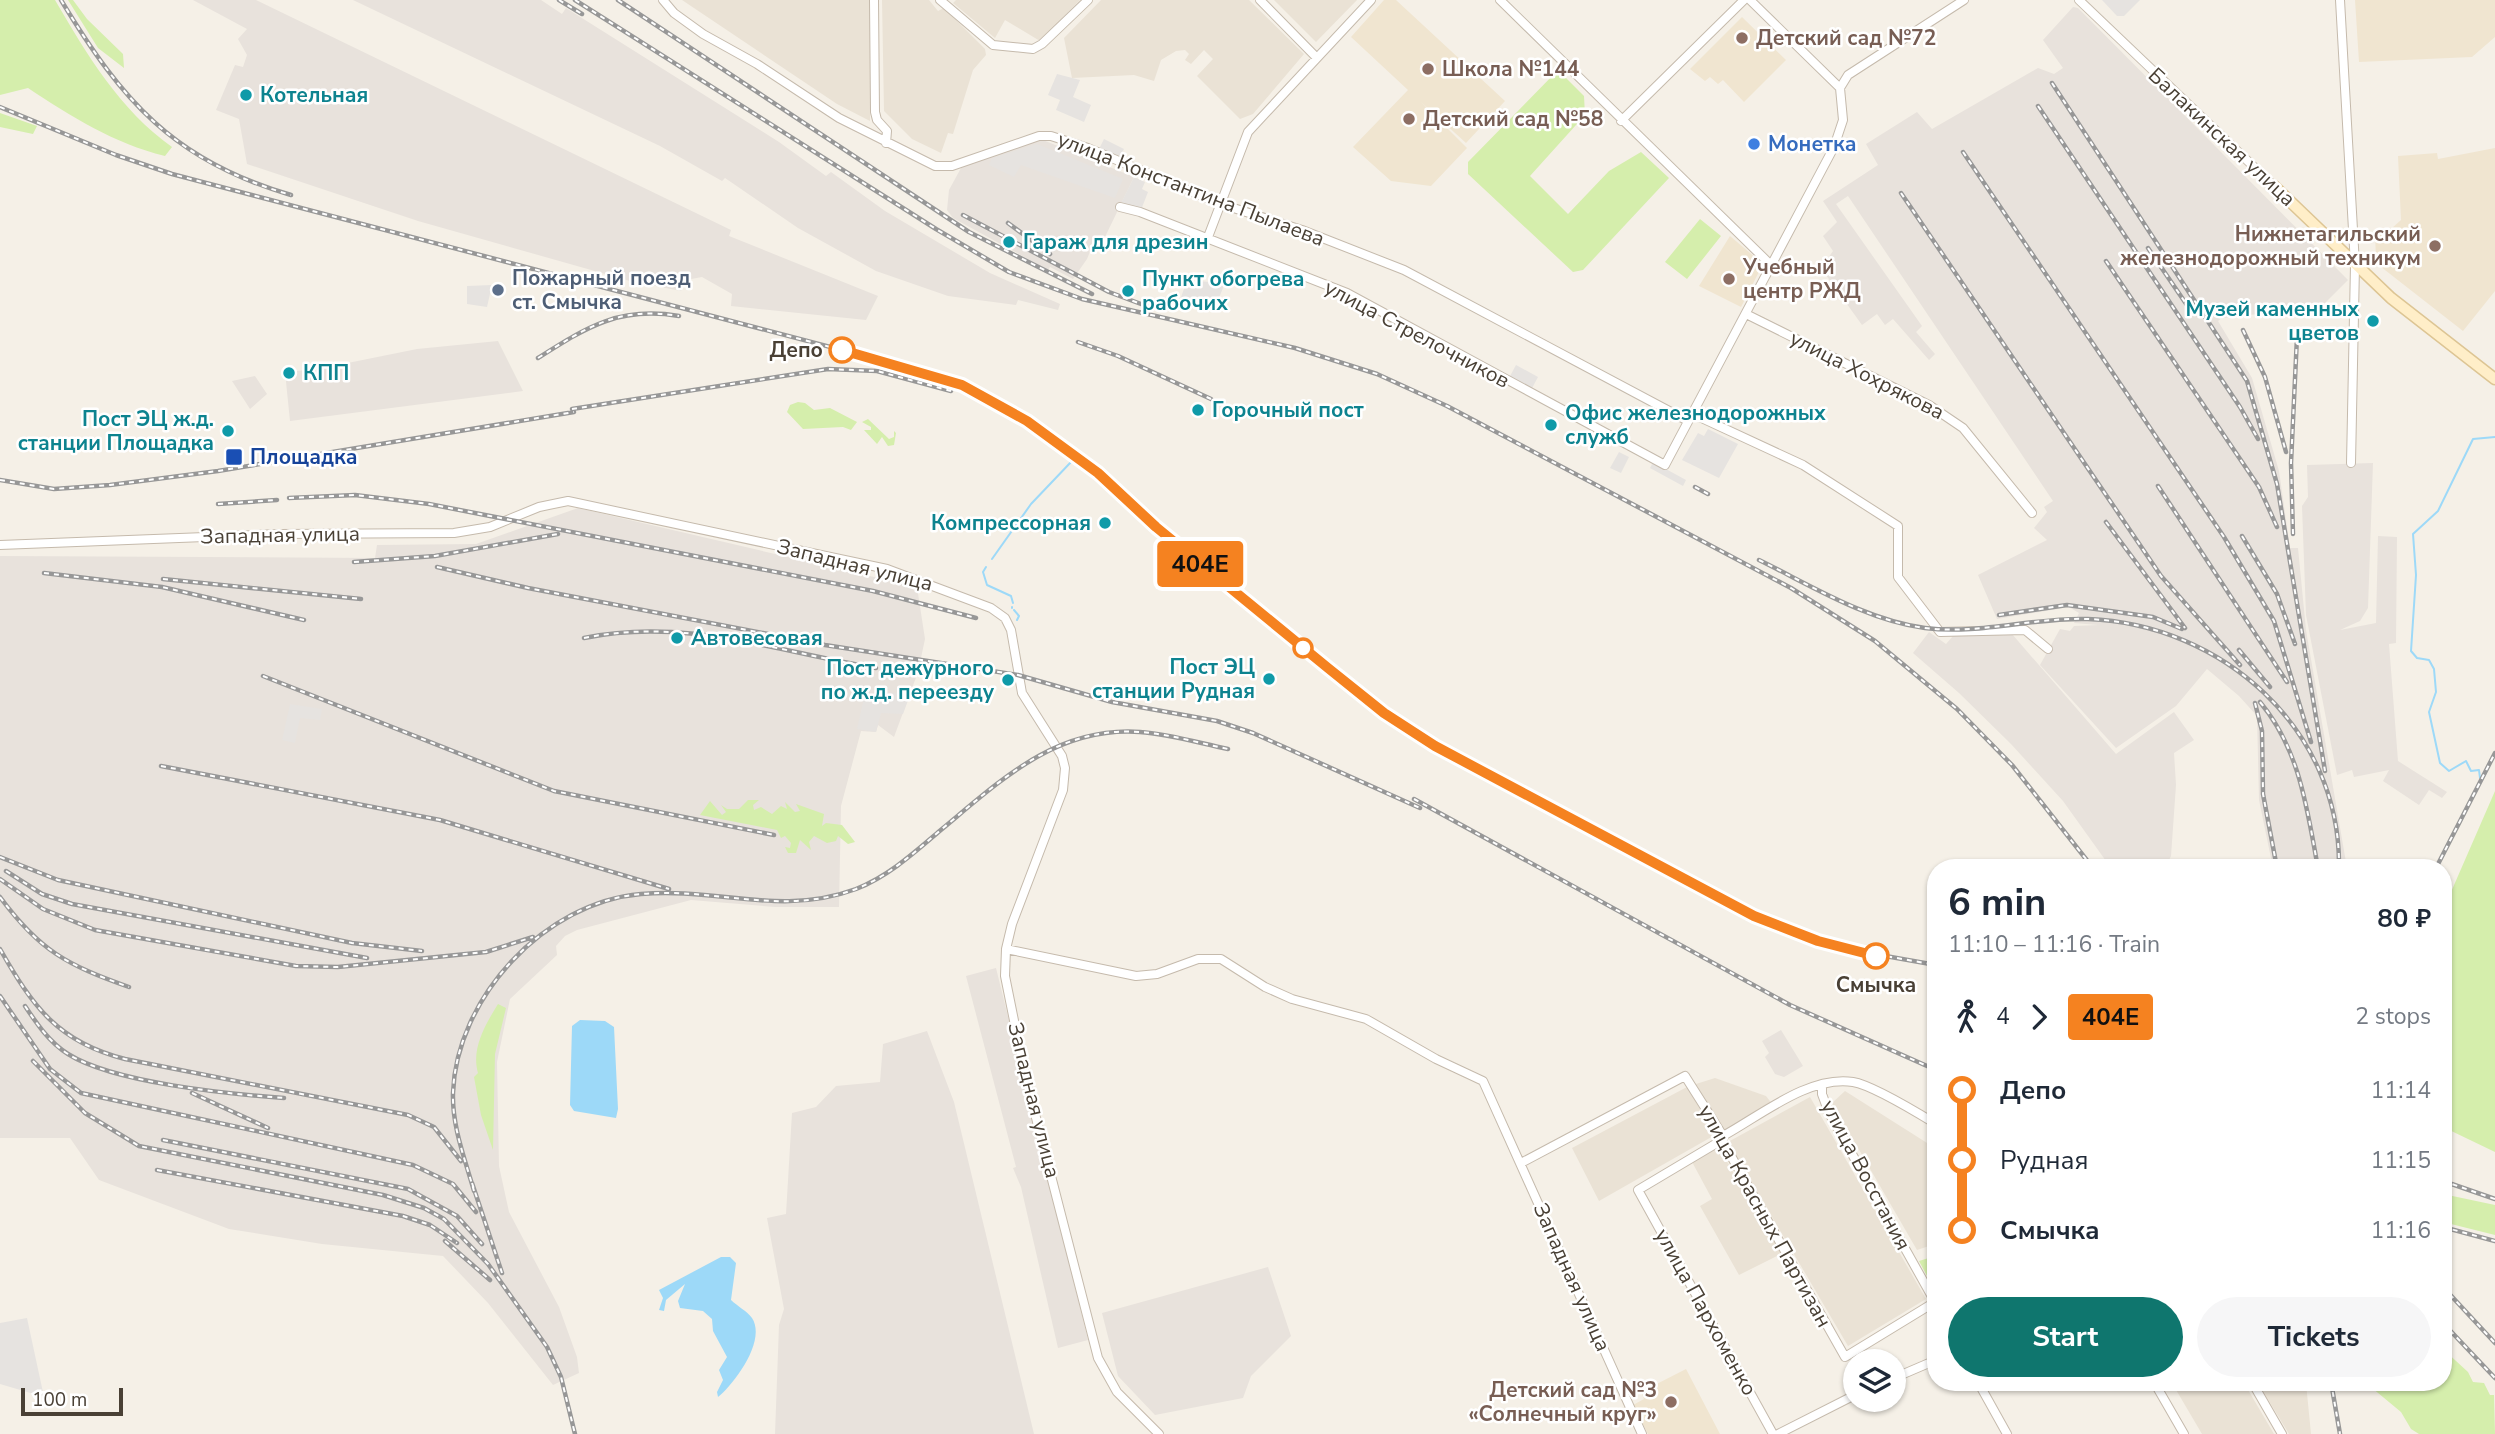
<!DOCTYPE html>
<html lang="en">
<head>
<meta charset="utf-8">
<style>
  :root { --surface:#fff; --page:#f6f6f7; --text:#1f2937; --muted:#747a83; --accent:#0f766e }
  body { margin:0; font-family:"Nunito Sans",sans-serif; background:var(--page); color:var(--text); height:100vh; display:flex; flex-direction:column; font-size:26px; white-space:nowrap }
  * { box-sizing:border-box; margin:0 }
  p { font-size:23px; color:var(--muted) }
  .icon { flex:none; width:38px; height:38px; fill:none; stroke:currentColor; stroke-width:2; stroke-linecap:round; stroke-linejoin:round }
  .map { position:relative; flex:1; overflow:hidden }
  .side { position:absolute; left:1927px; top:859px; width:525px; height:532px; display:flex; flex-direction:column; background:var(--surface); border-radius:28px; box-shadow:0 2px 5px #0004 }
  .side>* { flex:none }
  .badge { padding:0 14px; border-radius:5px; font-size:24px; line-height:46px }
  .fabs { position:absolute; left:1843px; top:1349px; display:grid; gap:14px }
  .fabs a { display:grid; place-items:center; width:63px; height:63px; border-radius:50%; background:var(--surface); box-shadow:0 2px 5px #0004; font-size:35px }
  .scale { position:absolute; left:21px; bottom:18px; width:102px; box-sizing:border-box; padding-left:7px; border:4px solid #494035; border-top:0; font-size:19px; line-height:24px; white-space:nowrap; color:#494035; -webkit-text-stroke:5px #fff; paint-order:stroke }
  .map>.badge { position:absolute; translate:-50% -50%; box-shadow:0 0 0 4px #fff }
  .legs { display:flex; align-items:center; gap:10px; height:77px; padding:0 21px; font-size:23px }
  .legs p { margin-inline-start:auto }
  .overview { display:flex; align-items:center; justify-content:space-between; height:119px; padding:0 21px }
  h1 { font-size:38px; font-weight:700; line-height:52px }
  .action { display:flex; gap:14px; margin-top:auto; padding:14px 21px }
  .action a { flex:1; height:80px; border-radius:42px; background:var(--accent); color:#fff; font-size:28px; font-weight:700; line-height:80px; text-align:center }
  .action a+a { background:var(--page); color:var(--text) }
  ul { padding:0 21px; list-style:none }
  li { display:flex; align-items:center; gap:24px; height:70px; font-size:26px }
  li i { display:grid; place-items:center; width:10px; height:100%; margin:0 9px; background:currentColor }
  li i::after { content:''; width:18px; height:18px; margin:-9px; border:5px solid; border-radius:50%; background:var(--surface) }
  li p { margin-inline-start:auto }
  li:first-child i { background:linear-gradient(#0000 50%,currentColor 0) }
  li:last-child i { background:linear-gradient(currentColor 50%,#0000 0) }
  .map>svg:first-child { display:block }
</style>
</head>
<body>
<div class="map">
<svg width="2495" height="1434" viewBox="0 0 2495 1434">
  <rect width="100%" height="100%" fill="#f5f0e7"/>
  <path fill="#eae2d5" d="M682 0H870V121L837 104Z
    M882 0H929L938 11 944 8 985 49 986 55 973 70 953 134 948 133 941 153 912 139 884 111Z
    M956 0H1080L1040 41 1005 20 995 38 953 3Z
    M1101 0H1249L1304 54 1253 114 1240 119 1197 76 1213 59 1204 50 1191 64 1185 60 1189 54 1185 50 1176 51 1161 60 1154 81 1134 75 1072 78 1064 38Z
    M1274 0H1357L1316 42Z
    M1715 1078 1766 1096 1773 1105 1724 1132 1696 1084Z
    M1687 1087 1715 1135 1599 1201 1572 1148Z
    M1845 1091 1935 1148V1244L1917 1250 1832 1103Z
    M1810 1097 1926 1299 1848 1346 1728 1142Z
    M1718 1146 1781 1254 1739 1275 1700 1206 1712 1199 1691 1160Z
    M2172 1383H2244L2274 1434H2202Z
    M2258 1383H2306L2311 1434H2289Z"/>
  <path fill="#e8e2dc" d="M193 0H256L731 230 729 236 878 296 866 320 731 306 732 294 702 277 686 280 681 291 630 281 418 221 247 164 239 119 216 110 235 65 243 67 247 55 238 39 247 29Z
    M353 0H541L562 14 566 8 779 142 826 176 831 172 885 211 990 273 1060 304 1058 310 1018 300 1016 305 948 296 876 271 798 228 725 178 722 181 660 146Z
    M2073 7 2078 8 2348 280 2321 307 2222 318 2218 321 2252 378 2279 471 2290 548H2298L2306 630 2347 868H2273L2259 800 2257 716 2239 696 2207 669 2176 706 2116 748 2040 665 2060 629 2070 631 2074 626 2098 625 2074 623 2079 613 2069 607 1997 619 1978 575 2047 540 2034 528 2047 512 2044 507 2053 501 1848 196 1836 204 1922 326 1916 332 1935 354 1929 360 1893 319 1885 325 1877 314 1862 325 1821 268 1833 251 1823 236 1837 222 1823 201 1878 165 1866 144 1917 112 1932 129 2038 68 2054 74 2063 68 2043 40Z
    M1043 140 1134 177 1104 239 1096 237 1087 259 1073 279 1050 267 1048 270 953 218 947 210 949 190 961 168 985 157Z
    M498 341 523 391 290 421 285 372 318 369 417 349Z
    M255 376 267 394 250 409 232 381Z
    M2373 463 2368 608 2360 621 2340 630 2376 623 2378 536 2397 537 2396 643 2389 644 2398 761 2447 792 2442 798 2429 790 2419 805 2383 781 2389 770 2354 777 2352 770 2337 775 2306 615 2302 506 2308 497 2307 465Z
    M578 508 917 587 925 639 918 672 894 737 878 725 876 732 861 731 841 806 839 907H775L691 900 577 930 565 936 556 946 557 955 510 999 497 1062 499 1166 509 1212 559 1307 577 1357 579 1373 553 1385 488 1303 443 1256 322 1244 229 1229 99 1180 70 1138H0V556L375 558 377 545 476 544Z
    M1929 632 1946 644 1953 636 2012 634 2116 754 2174 712 2194 740 2174 753 2176 785 2171 856 2165 868H2111L2063 801 2011 744 1959 693 1913 653Z
    M996 968 1088 1340 1058 1348 1021 1187 1013 1168 1016 1167 966 976Z
    M1781 1030 1803 1066 1784 1077 1775 1074 1765 1057 1769 1053 1762 1041Z
    M927 1031 954 1102 1034 1434H775L779 1325 784 1309 767 1218 786 1214 792 1113 816 1107 836 1086 880 1082 883 1044Z
    M1268 1267 1291 1336 1251 1376 1243 1398 1155 1415 1118 1376 1102 1313Z"/>
  <path fill="#f0e5d0" d="M1384 0H1396L1505 101 1466 143 1421 102 1467 148 1431 186 1391 181 1353 147 1408 90 1351 37Z
    M2355 0H2495V37L2472 57 2359 62Z
    M1742 17 1786 60 1744 102 1723 80 1718 84 1710 77 1705 81 1690 69Z
    M2495 148V291L2463 331 2376 263 2375 229 2392 228 2401 220 2398 156 2437 153 2438 159Z
    M1730 236 1763 264 1741 307 1699 286Z
    M1686 1369 1720 1434H1648L1633 1405 1644 1399 1641 1392Z"/>
  <path fill="#d5eeac" d="M0 0H55C87 55 120 110 172 147L165 156C113 143 72 117 28 88L0 95Z
    M68 0H73L87 19 123 54 124 68 98 48Z
    M1558 70 1584 96 1585 115 1530 176 1568 214 1609 171 1641 152 1669 178 1583 270 1573 272 1468 174V162Z
    M0 113 37 126 33 134 0 127Z
    M1700 219 1721 236 1687 279 1665 262Z
    M798 402 805 403 814 410 830 408 857 422 851 430 843 427 803 429 787 412 790 405Z
    M868 419 889 439 894 437V431L896 433 894 445 888 446 882 437 877 444 864 430H871V427L862 422Z
    M2495 791V1152L2443 1127V901L2451 892Z
    M748 800H759L753 805 754 810 761 807 772 814 781 806 787 809 785 802 795 812 800 811 796 804 824 814 822 826 826 823 842 825 855 842 848 844 838 836 836 841 827 843 814 836 809 842 811 850 800 840 796 853H788L785 847 790 848 791 843 785 836 781 838 777 830 700 815 710 801 722 815 726 812 721 805 727 809H739Z
    M498 1004 506 1008 495 1054 493 1150 481 1115 474 1077 478 1073C471 1049 485 1025 498 1004Z
    M2443 1194 2495 1205V1235L2443 1222Z
    M1935 1256H1936L1935 1291 1919 1261Z
    M2443 1349 2468 1372 2473 1382 2484 1383 2490 1395H2494L2495 1434H2419L2411 1429 2401 1412 2366 1383 2443 1382Z"/>
  <path fill="#e6e3e0" d="M2102 0H2140L2124 16H2117Z
    M1057 74 1080 80 1073 97 1091 105 1084 122 1056 110 1060 100 1048 95Z
    M1104 139 1124 149 1120 156 1099 149Z
    M1037 144 1123 179 1115 198 1021 165 1014 177 989 165 992 158Z
    M1134 177 1145 182 1142 189 1148 192 1141 210 1121 203Z
    M1196 281 1225 283 1214 310 1180 300 1185 286 1194 288Z
    M492 285 487 307 467 304V286Z
    M1516 365 1538 377 1531 390 1509 378Z
    M1708 429 1738 444 1719 478 1682 460 1698 433 1704 436Z
    M1619 452 1629 457 1621 473 1610 468Z
    M1653 462 1686 480 1683 486 1650 468Z
    M866 689 910 695 903 714 881 713 876 732 857 729Z
    M290 704 322 709 320 720 300 718 295 743 282 740Z
    M27 1318 44 1397 0 1384V1323Z"/>
  <path fill="#9dd9f8" d="M580 1020 605 1021 614 1027 618 1109 616 1118 574 1111 570 1105 572 1026Z
    M721 1257H730L736 1263 731 1300C737 1306 747 1311 752 1318 767 1341 733 1385 718 1397L717 1392 723 1380 719 1370 727 1357 713 1331 712 1319 703 1311 680 1308 678 1301 685 1284 666 1300 664 1311 659 1310 663 1298 659 1290Z"/>
  <g fill="none" stroke-linecap="round" stroke-linejoin="round">
    <path stroke="#9dd9f8" stroke-width="2" d="M992 559 1031 504 1071 462
      M986 567 983 572 987 585 1011 596 1013 603
      M1012 607V608
      M1014 610 1019 616 1017 620
      M2480 778 2479 770 2471 771 2466 761 2449 771 2440 763 2429 712 2436 692 2434 669 2429 660 2417 658 2411 651 2416 575 2413 534 2438 511 2473 439 2495 437"/>
    <g stroke="#c5baac" stroke-width="10">
      <path id="street" d="M663 0 674 13 703 34 757 64 839 118 935 166H952L1039 136H1051L1088 148 1221 204 1302 230 1404 270 1688 421
        M874 0 875 112 877 120 887 131 886 143
        M940 0 993 45 1033 49 1042 44 1088 0
        M1260 0 1317 58
        M1500 0 1771 265
        M1750 0 1840 88
        M2079 0 2274 186
        M2340 0 2355 265 2351 463
        M1621 121 1744 0
        M1120 207 1140 212 1347 293 1665 465 1834 147 1843 120 1840 88 1848 75 1964 0
        M1208 237 1248 132 1371 0
        M1746 314 1929 405 1963 428 2032 513
        M1693 414 1803 465 1898 526V577L1940 632 2025 630 2048 649
        M0 545 279 534 454 533 490 527 539 507 568 501 887 569 991 608 1005 618 1011 630 1022 693 1062 756 1065 768 1063 790 1012 924 1006 949 1005 976 1025 1075 1098 1358 1117 1392 1159 1434
        M1006 949 1136 976 1157 974 1198 959H1221L1265 987 1292 999 1366 1019 1436 1059 1483 1081 1642 1434
        M1723 1136C1760 1116 1809 1075 1853 1082 1872 1085 1918 1113 1936 1124
        M1722 1140 1638 1190 1773 1434
        M1521 1163 1685 1076 1723 1136 1722 1140 1845 1357 1935 1302 1829 1113 1822 1094V1084
        M1894 1378 1936 1360
        M1978 1382 2007 1434
        M2154 1382 2184 1434
        M2252 1382 2282 1434
        M1778 1434 1855 1395"/>
    </g>
    <g stroke="#ddc594" stroke-width="13">
      <path id="secondary" d="M2274 186 2391 298 2495 379"/>
    </g>
    <use href="#street" stroke="#fff" stroke-width="8"/>
    <use href="#secondary" stroke="#ffeec8" stroke-width="10"/>
    <g stroke="#979797" stroke-width="4.5">
      <path id="rail" d="M61 0C122 101 174 161 291 195
        M559 0 582 14
        M575 0 936 229 1009 272 1082 299 1295 348 1377 374 1447 406 1791 588 1875 641 1957 709 2012 765 2093 868
        M618 0 969 232 1092 294
        M2052 83 2247 381 2277 484 2325 771
        M2038 106 2240 407 2258 439
        M0 107 116 155 172 174 895 364C972 385 1038 422 1099 473 1120 491 1139 513 1160 531 1248 606 1337 685 1435 746L1765 921 1846 949 1936 965
        M1963 152 2224 537 2274 621 2311 742
        M1901 193 2161 576 2240 665
        M963 215 1109 292 1149 307
        M1008 223 1050 254
        M2148 248 2191 311
        M2106 261 2259 487 2277 527
        M2243 330 2265 377 2286 452
        M1078 342 1118 356 1211 399
        M538 358C587 327 619 306 679 316
        M572 409 828 369 877 371 951 391
        M0 480 54 489 110 485 218 471 574 412
        M2158 486 2287 682
        M1695 487 1708 494
        M289 498 355 495 429 504 873 591 976 618
        M218 504 277 500
        M2106 522 2185 628
        M2293 534 2291 463 2297 337
        M2242 536 2277 594 2295 644
        M1759 560C1812 586 1866 620 1925 628 1980 635 2033 617 2088 619 2221 624 2341 728 2339 868
        M354 562 435 556 558 534
        M437 567 528 588 825 645 1018 675 1112 702 1217 721 1253 733 1420 808
        M44 573 162 587 304 620
        M163 579 361 599
        M1999 615 2067 605 2153 617 2182 629
        M584 638C687 617 777 652 876 668
        M2239 650 2270 687
        M263 676 554 791 774 835
        M2260 702C2300 750 2307 809 2318 868
        M2255 703 2262 731 2263 794 2277 868
        M161 766 440 820 669 889
        M1414 799 1790 1005 1936 1070
        M0 857 58 880 352 943 422 951
        M2436 868 2495 753
        M6 871 42 894 72 904 367 958
        M0 879 43 909 95 930 296 966 338 967 486 952 533 937
        M0 897C40 951 67 965 129 987
        M0 949C33 1007 58 1042 125 1059L408 1115 434 1127 461 1161
        M0 996 50 1069 81 1093 413 1165 453 1184 476 1212
        M25 1006C37 1024 49 1042 68 1054 114 1083 229 1094 284 1098
        M33 1061 85 1113 139 1146 383 1195 424 1208 444 1219 488 1264 547 1347 561 1377 575 1434
        M192 1093 268 1128
        M163 1140 408 1189 457 1216 482 1244
        M157 1170 403 1216 430 1225 457 1243
        M2443 1181 2495 1199
        M472 1183 502 1273
        M474 1191C465 1159 452 1127 453 1093 456 998 545 902 641 894 716 887 780 917 856 889 889 876 915 852 942 829 1001 780 1057 726 1140 732 1169 734 1199 743 1228 749
        M2443 1227 2495 1241
        M445 1241 490 1280
        M2443 1287 2495 1343
        M2443 1323 2495 1378
        M2331 1382 2340 1434"/>
    </g>
    <use href="#rail" stroke="#fff" stroke-width="2" stroke-dasharray="5" stroke-linecap="butt"/>
  </g>
  <g fill="none" stroke-linecap="round" stroke-linejoin="round">
    <g stroke="#fff" stroke-width="16">
      <path id="line-1" d="M842 350 962 385 1027 421 1098 473 1156 527 1328 668 1384 713 1435 746 1754 916 1818 941 1876 956"/>
    </g>
    <use href="#line-1" stroke="#f58220" stroke-width="10"/>
  </g>
  <g fill="#8d6e63" stroke="#fff" stroke-width="2.5">
    <circle cx="1742" cy="38" r="7"/>
    <circle cx="1428" cy="69" r="7"/>
    <circle cx="1409" cy="119" r="7"/>
    <circle cx="2435" cy="246" r="7"/>
    <circle cx="1729" cy="279" r="7"/>
    <circle cx="1671" cy="1402" r="7"/>
  </g>
  <g fill="#0f9aa8" stroke="#fff" stroke-width="2.5">
    <circle cx="246" cy="95" r="7"/>
    <circle cx="1009" cy="242" r="7"/>
    <circle cx="1128" cy="291" r="7"/>
    <circle cx="2373" cy="321" r="7"/>
    <circle cx="289" cy="373" r="7"/>
    <circle cx="1198" cy="410" r="7"/>
    <circle cx="1551" cy="425" r="7"/>
    <circle cx="228" cy="431" r="7"/>
    <circle cx="1105" cy="523" r="7"/>
    <circle cx="677" cy="638" r="7"/>
    <circle cx="1269" cy="679" r="7"/>
    <circle cx="1008" cy="680" r="7"/>
  </g>
  <circle fill="#3f7fe0" stroke="#fff" stroke-width="2.5" cx="1754" cy="144" r="7"/>
  <circle fill="#5c6f8a" stroke="#fff" stroke-width="2.5" cx="498" cy="290" r="7"/>
  <g fill="#fff" stroke="#f58220" stroke-width="3.5">
    <circle cx="842" cy="350" r="12"/>
    <circle cx="1303" cy="648" r="9"/>
    <circle cx="1876" cy="956" r="12"/>
  </g>
  <rect fill="#1a4fb4" stroke="#fff" stroke-width="2.5" x="225" y="448" width="18" height="18" rx="3.5"/>
  <g text-anchor="middle" dominant-baseline="central" stroke-width="5" stroke-linejoin="round" paint-order="stroke">
    <g font-size="21" font-weight="bold" fill="#785e54" stroke="#fff" text-anchor="start">
      <text x="1756" y="38">Детский сад №72</text>
      <text x="1442" y="69">Школа №144</text>
      <text x="1423" y="119">Детский сад №58</text>
      <text x="2421" y="234" text-anchor="end">Нижнетагильский<tspan x="2421" dy="24">железнодорожный техникум</tspan></text>
      <text x="1743" y="267">Учебный<tspan x="1743" dy="24">центр РЖД</tspan></text>
      <text x="1657" y="1390" text-anchor="end">Детский сад №3<tspan x="1657" dy="24">«Солнечный круг»</tspan></text>
    </g>
    <g font-size="21" font-weight="bold" fill="#0d838f" stroke="#fff" text-anchor="start">
      <text x="260" y="95">Котельная</text>
      <text x="1023" y="242">Гараж для дрезин</text>
      <text x="1142" y="279">Пункт обогрева<tspan x="1142" dy="24">рабочих</tspan></text>
      <text x="2359" y="309" text-anchor="end">Музей каменных<tspan x="2359" dy="24">цветов</tspan></text>
      <text x="303" y="373">КПП</text>
      <text x="1212" y="410">Горочный пост</text>
      <text x="1565" y="413">Офис железнодорожных<tspan x="1565" dy="24">служб</tspan></text>
      <text x="214" y="419" text-anchor="end">Пост ЭЦ ж.д.<tspan x="214" dy="24">станции Площадка</tspan></text>
      <text x="1091" y="523" text-anchor="end">Компрессорная</text>
      <text x="691" y="638">Автовесовая</text>
      <text x="1255" y="667" text-anchor="end">Пост ЭЦ<tspan x="1255" dy="24">станции Рудная</tspan></text>
      <text x="994" y="668" text-anchor="end">Пост дежурного<tspan x="994" dy="24">по ж.д. переезду</tspan></text>
    </g>
    <g font-size="21" fill="#494035" stroke="#fff">
      <text transform="translate(2222 137) rotate(43)">Балакинская улица</text>
      <text transform="translate(1191 189) rotate(21)">улица Константина Пылаева</text>
      <text transform="translate(1417 334) rotate(28)">улица Стрелочников</text>
      <text transform="translate(1867 375) rotate(27)">улица Хохрякова</text>
      <text transform="translate(280 535) rotate(-1)">Западная улица</text>
      <text transform="translate(855 565) rotate(14)">Западная улица</text>
      <text transform="translate(1034 1100) rotate(76)">Западная улица</text>
      <text transform="translate(1866 1175) rotate(62)">улица Восстания</text>
      <text transform="translate(1765 1216) rotate(61)">улица Красных Партизан</text>
      <text transform="translate(1572 1277) rotate(66)">Западная улица</text>
      <text transform="translate(1706 1312) rotate(61)">улица Пархоменко</text>
    </g>
    <g font-size="21" font-weight="bold" fill="#366cbe" stroke="#fff" text-anchor="start">
      <text x="1768" y="144">Монетка</text>
    </g>
    <g font-size="21" font-weight="bold" fill="#4e5e75" stroke="#fff" text-anchor="start">
      <text x="512" y="278">Пожарный поезд<tspan x="512" dy="24">ст. Смычка</tspan></text>
    </g>
    <g font-size="21" font-weight="bold" fill="#494035" stroke="#fff" text-anchor="end">
      <text x="823" y="350">Депо</text>
      <text x="1876" y="985" text-anchor="middle">Смычка</text>
    </g>
    <g font-size="21" font-weight="bold" fill="#164399" stroke="#fff" text-anchor="start">
      <text x="250" y="457">Площадка</text>
    </g>
  </g>
</svg>
<div class="fabs">
<a><svg class="icon" aria-label="layers" viewBox="0 0 24 24"><path d="M12 4l9 5-9 5-9-5zM3 14l9 5 9-5"/></svg></a>
</div>
<div class="scale">100 m</div>
<b class="badge" style="left:1200px;top:564px;background:#f58220;color:#111">404Е</b>
<section class="side">
<div class="overview"><div><h1>6 min</h1><p>11:10 – 11:16 · Train</p></div><b>80 ₽</b></div>
<div class="legs"><svg class="icon" aria-label="walk" viewBox="0 0 24 24"><circle cx="13" cy="4" r="2"/><path d="M13 8l-2 6 4 7M11 14l-3 7M7 12l3-4h3l4 4"/></svg>4<svg class="icon" aria-label="forward" viewBox="0 0 24 24"><path d="M9 5l7 7-7 7"/></svg><b class="badge" style="background:#f58220;color:#111">404Е</b><p>2 stops</p></div>
<ul>
<li><i style="color:#f58220"></i><b>Депо</b><p>11:14</p></li>
<li><i style="color:#f58220"></i><span>Рудная</span><p>11:15</p></li>
<li><i style="color:#f58220"></i><b>Смычка</b><p>11:16</p></li>
</ul>
<div class="action"><a>Start</a><a>Tickets</a></div>
</section>
</div>
</body>
</html>
